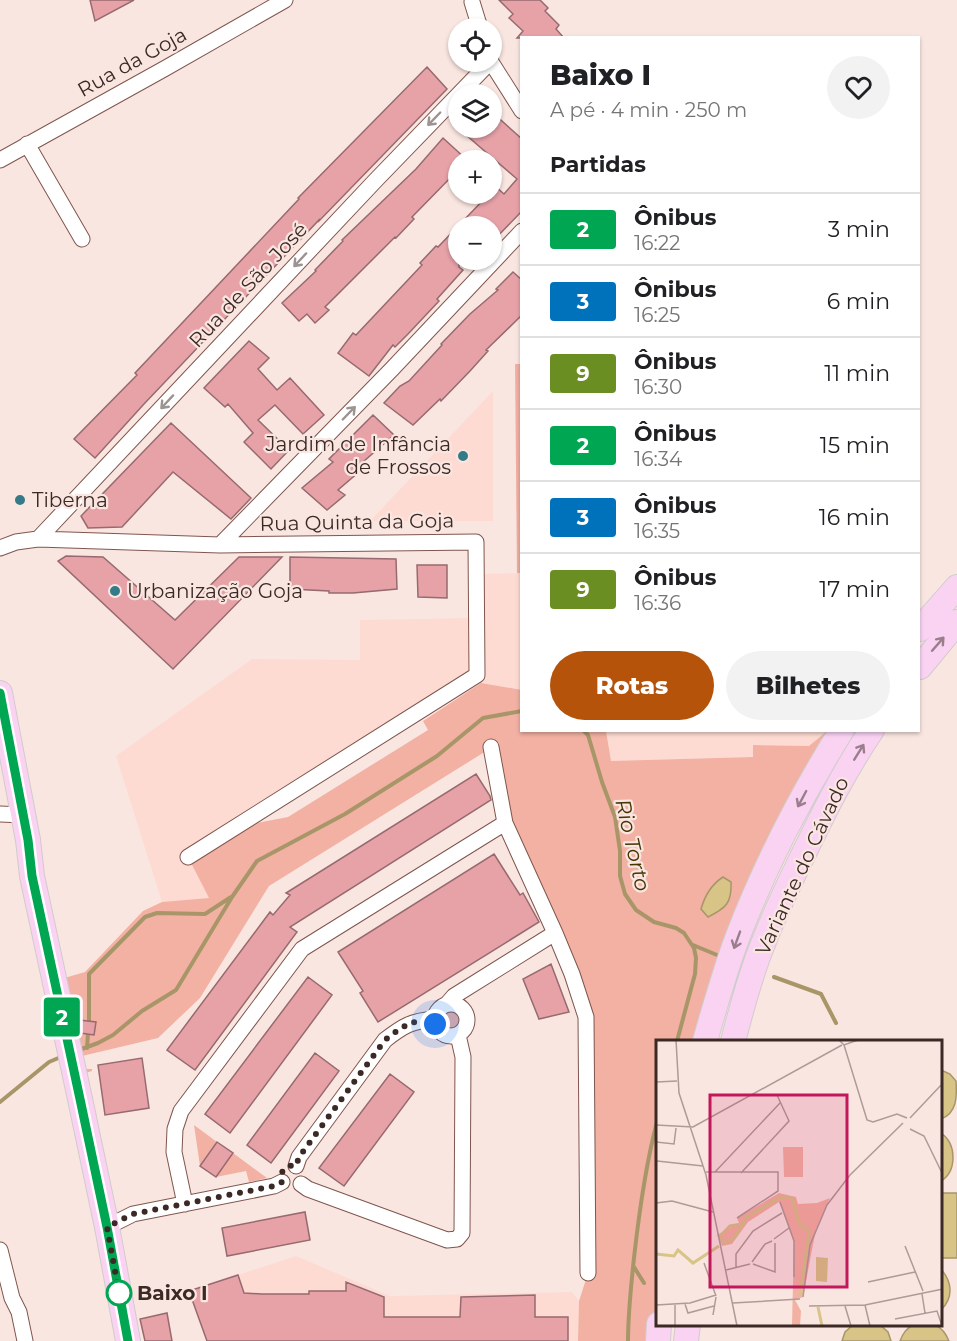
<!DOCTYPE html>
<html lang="pt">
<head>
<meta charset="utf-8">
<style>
  :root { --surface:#fff; --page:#f2f2f2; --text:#202124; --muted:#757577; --line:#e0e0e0; --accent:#b45309 }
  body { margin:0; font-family:Montserrat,sans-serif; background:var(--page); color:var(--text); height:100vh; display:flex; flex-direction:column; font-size:22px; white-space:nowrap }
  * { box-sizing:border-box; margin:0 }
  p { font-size:20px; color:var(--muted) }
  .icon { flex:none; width:33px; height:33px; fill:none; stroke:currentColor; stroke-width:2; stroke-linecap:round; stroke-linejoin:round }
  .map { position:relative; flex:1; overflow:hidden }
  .sheet { position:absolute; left:520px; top:36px; width:400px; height:696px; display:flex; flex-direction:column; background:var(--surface); border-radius:0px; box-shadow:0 2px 4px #0004 }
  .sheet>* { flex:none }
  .badge { padding:0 12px; border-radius:4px; font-size:21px; line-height:39px }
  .buttons { position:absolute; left:448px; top:18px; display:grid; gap:12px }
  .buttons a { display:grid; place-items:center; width:54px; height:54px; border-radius:50%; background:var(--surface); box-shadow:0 2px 4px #0004; font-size:30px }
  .you { position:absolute; width:30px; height:30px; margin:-15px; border:4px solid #fff; border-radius:50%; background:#1a73e8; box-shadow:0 0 0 9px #1a73e833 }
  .map>.badge { position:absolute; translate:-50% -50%; box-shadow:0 0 0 3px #fff }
  h2 { padding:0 30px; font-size:22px; line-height:54px }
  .round { display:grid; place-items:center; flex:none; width:63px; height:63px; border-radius:32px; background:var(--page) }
  .headline { display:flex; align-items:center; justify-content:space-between; height:102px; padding:0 30px }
  h1 { font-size:28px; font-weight:800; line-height:45px }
  .action { display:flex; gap:12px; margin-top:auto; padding:12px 30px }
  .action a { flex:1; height:69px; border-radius:36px; background:var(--accent); color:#fff; font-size:24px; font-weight:800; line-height:69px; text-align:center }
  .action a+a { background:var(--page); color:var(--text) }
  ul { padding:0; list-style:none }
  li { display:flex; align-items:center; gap:18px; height:72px; padding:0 30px; border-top:2px solid var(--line) }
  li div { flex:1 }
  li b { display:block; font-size:22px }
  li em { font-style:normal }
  li .badge { min-width:66px; font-weight:700; text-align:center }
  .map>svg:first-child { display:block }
</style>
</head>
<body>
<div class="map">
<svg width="957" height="1341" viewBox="0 0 957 1341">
  <rect width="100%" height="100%" fill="#fae6e1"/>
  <path fill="#fddbd3" d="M493 391V521H370Z
    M522 573V690L481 683 477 675 188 857 209 898 162 902 116 756 252 659 360 660V620L476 618V574Z
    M606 731H827L809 746 754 745 753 757 611 761Z
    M296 1256 390 1296 572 1292 579 1301 578 1341H207L189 1291Z"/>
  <path fill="#f2b1a3" d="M515 364H522V573H517Z
    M481 683 522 690V730L606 731 611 761 753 757V745L809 746 827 731H842L820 766 705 1041H657V1324L658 1341H578L579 1301 588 1273 586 1017 505 823 491 748 269 886 200 998 158 1038 82 1056 85 1069H92V1071L76 1076 54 981 85 972 143 911 162 902 209 898 188 857 235 827 288 817 428 730 423 721Z
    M440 1021a11 11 0 1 1 22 0a11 11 0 1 1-22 0Z
    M194 1125 217 1142 200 1166Z
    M233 1153 267 1178 249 1182 246 1171 216 1177Z"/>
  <path fill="#d7c486" stroke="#a89669" stroke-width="1.5" d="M723 877 731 882C732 903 726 908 708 917L701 909C705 895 712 884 723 877Z
    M941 1070 950 1074 956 1081C957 1097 957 1113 941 1119Z
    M941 1133C957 1144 957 1171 941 1181Z
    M941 1193H957V1258H941Z
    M941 1269C952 1282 954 1297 941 1310Z
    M914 1324C932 1324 941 1322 949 1341H900C903 1333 906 1329 914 1324Z
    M853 1325H880L888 1332 891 1341H842L845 1332Z"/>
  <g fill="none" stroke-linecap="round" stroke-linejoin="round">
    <path stroke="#a89669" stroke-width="4" d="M583 730 588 735 602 782 615 817 620 851V876L625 894 636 910 654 922 676 928 684 933 694 948 696 958 695 974 677 1041
      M693 945 717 955
      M774 977 821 994 836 1023
      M87 1048 89 1019V974L145 917 157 913 205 914 231 897
      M79 1050 98 1043 113 1035 142 1011 176 990 232 897 257 861 345 814 437 756 483 718 522 711
      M0 1102 49 1062 63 1056
      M634 1267 644 1283
      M628 1341C628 1313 631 1286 634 1258 639 1213 645 1167 657 1122"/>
  </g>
  <path fill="#e7a2a8" stroke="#966a6e" stroke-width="1.5" d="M90 0H134L95 21Z
    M499 0H540L548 8 545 11 559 25 556 29 564 38H517L523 31 509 18 513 14Z
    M427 67 447 89 319 221V220L144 404 95 458 74 439 137 375 135 373 299 199 298 198Z
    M492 112 522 139V211L492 242V226H459V267L463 270 437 299 439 301 408 334 395 347 393 345 369 376 338 353 353 333 356 335 422 265 420 263 436 246 438 247 489 194H492V190L495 186 504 194 517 179 458 128H492Z
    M443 138 467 160H459V169L412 217 414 219 396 238 395 237 325 307 329 310 315 323 307 314 299 321 282 303 316 271 315 270 343 241 342 240 416 169Z
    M513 272 522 280V315L486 350 488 351 470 371 441 401 440 399 413 425 384 403 400 386 409 381 442 345 441 344 470 314 498 290 496 289Z
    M249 341 269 358 258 369 277 390 290 378 324 415 303 434 275 405 258 420 289 450 271 469 244 442 253 433 228 404 225 407 204 388Z
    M373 415 394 435 363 462 367 465 338 490 345 495 327 510 302 488 333 462 329 459Z
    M171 423 251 498 231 519 173 472 122 527 88 528 81 516Z
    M66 556 103 557 175 620 239 557H282L173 669 58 561Z
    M290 557 396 559 397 589 353 593H329V591L290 589Z
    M417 565H447V598L418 597Z
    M476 774 490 796 491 800 290 927 297 932 195 1070 167 1050 270 912 273 915 290 895 286 893Z
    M494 854 520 895 523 893 539 922 378 1022 360 993 363 991 338 952Z
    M551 964 569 1012 539 1019 523 979Z
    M308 977 332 995 230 1133 205 1114Z
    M79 1020 96 1022 94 1035 80 1033Z
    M315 1053 339 1071 271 1163 247 1145Z
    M142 1058 149 1108 105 1115 98 1065Z
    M390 1074 414 1092 344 1186 319 1168Z
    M217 1142 233 1153 216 1177 200 1166Z
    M305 1212 310 1240 227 1256 222 1228Z
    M238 1275 244 1293 262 1294H309V1291H346V1282L384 1297V1317H460L461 1297 535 1295V1317H568V1341H207L189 1291Z
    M167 1313 172 1341H145L140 1319Z"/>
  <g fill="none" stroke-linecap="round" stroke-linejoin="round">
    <g stroke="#7f564d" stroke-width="17">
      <path id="street" d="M472 2 480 28
        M491 62 522 111
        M27 144 82 239
        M0 160 164 69 285 0
        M38 539 374 182 490 62
        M220 545 392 369 522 231
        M0 548 16 542 38 539 220 545 476 542 477 675 188 857
        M491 747 505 823 555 933 572 974 586 1017 588 1273
        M0 814 23 815
        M447 1004 454 996 555 933
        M435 1020a16 16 0 1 1 32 0a16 16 0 1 1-32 0Z
        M296 1166 299 1157 385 1040C403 1026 411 1021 435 1019
        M301 1184 308 1189 447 1240 457 1239 462 1233 463 1057 458 1035
        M185 1204 174 1152 175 1129 181 1111 302 949 505 823
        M107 1227 133 1214 274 1186 282 1182
        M0 1250 12 1298 19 1312 25 1341"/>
    </g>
    <g stroke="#d0cccb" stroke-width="26">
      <path id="primary" d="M920 629 957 587
        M920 667 957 622
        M0 693 28 840 32 876 80 1099 107 1227 128 1341
        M705 1041C715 1006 725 970 738 936 765 866 802 794 842 730
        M733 1041C742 1008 750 975 763 944 775 912 790 882 805 851 825 810 846 768 872 730
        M658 1341 659 1324
        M686 1341 688 1324"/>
    </g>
    <use href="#street" stroke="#fff" stroke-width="15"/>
    <use href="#primary" stroke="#fad3f3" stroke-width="24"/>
  </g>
  <defs><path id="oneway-shaft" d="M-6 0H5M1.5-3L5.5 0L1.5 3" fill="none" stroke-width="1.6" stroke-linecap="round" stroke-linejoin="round" transform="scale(1.5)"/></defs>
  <g stroke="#9d9492">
    <use href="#oneway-shaft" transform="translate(434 119) rotate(134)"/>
    <use href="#oneway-shaft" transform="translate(300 260) rotate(133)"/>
    <use href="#oneway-shaft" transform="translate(167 402) rotate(133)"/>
    <use href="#oneway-shaft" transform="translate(349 413) rotate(-46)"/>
  </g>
  <g stroke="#9a7e8c">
    <use href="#oneway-shaft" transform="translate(938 644) rotate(-49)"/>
    <use href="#oneway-shaft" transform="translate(859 752) rotate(-58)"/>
    <use href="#oneway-shaft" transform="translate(802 799) rotate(118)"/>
    <use href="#oneway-shaft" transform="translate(737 940) rotate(110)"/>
  </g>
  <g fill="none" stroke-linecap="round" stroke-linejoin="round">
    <g stroke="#fff" stroke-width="14">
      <path id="line" d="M0 693 28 840 32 876 80 1099 107 1227 128 1341"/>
    </g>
    <use href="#line" stroke="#00a651" stroke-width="9"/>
    <path stroke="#3b2925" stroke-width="6" stroke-dasharray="0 10.8" d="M119 1293 107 1227 133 1214 274 1186 282 1182C279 1172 285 1164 296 1166L299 1157 385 1040C403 1026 411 1020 435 1019V1024"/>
  </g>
  <g fill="#357a87" stroke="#fae6e1" stroke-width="2">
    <circle cx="463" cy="456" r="6"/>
    <circle cx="20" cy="500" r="6"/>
    <circle cx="115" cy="591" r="6"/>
  </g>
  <circle fill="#fff" stroke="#00a651" stroke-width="3" cx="119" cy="1293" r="12"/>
  <g text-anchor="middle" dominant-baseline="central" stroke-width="4.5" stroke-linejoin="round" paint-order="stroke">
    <g font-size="20" fill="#3b2925" stroke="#fae6e1">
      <text transform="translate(132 62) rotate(-29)">Rua da Goja</text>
      <text transform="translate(248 285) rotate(-47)">Rua de São José</text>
      <text transform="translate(357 522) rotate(-1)">Rua Quinta da Goja</text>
      <text transform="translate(802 866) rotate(-65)">Variante do Cávado</text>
    </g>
    <g font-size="20" fill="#3b2925" stroke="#fae6e1" text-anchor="start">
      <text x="451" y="444" text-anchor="end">Jardim de Infância<tspan x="451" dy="23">de Frossos</tspan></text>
      <text x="32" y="500">Tiberna</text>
      <text x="127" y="591">Urbanização Goja</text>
    </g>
    <g font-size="20" font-weight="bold" fill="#3b2925" stroke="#fae6e1" text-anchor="start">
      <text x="137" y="1293">Baixo I</text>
    </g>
    <g font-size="21" font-style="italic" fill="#433602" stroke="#fae6e1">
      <text transform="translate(633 845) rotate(77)">Rio Torto</text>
    </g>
  </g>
  <g transform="translate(656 1040)">
    <rect width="286" height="286" fill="#fae6e1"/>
    <path d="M127 107H147V137H128ZM123 153 140 157 142 164 161 163 174 158 160 189 147 257 139 260 145 271 144 286H136L138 201 123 162 92 182 76 204 66 206 61 195 83 183 81 178Z" fill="#f2b1a3"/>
    <path d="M160 217 172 218 171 242 160 241Z" fill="#d7c486"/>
    <path fill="none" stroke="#d7c486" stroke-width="3" d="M66 202V194L74 186 86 184M68 204 79 197 90 178 123 158H136L143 183 153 192 144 255M0 214 18 216 22 210 37 223 63 206M162 267 166 286"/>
    <path fill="none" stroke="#ae9a96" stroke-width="1.5" d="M20 0 23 53 50 135 81 286M183 0 188 5 202 0M188 5 211 80 217 82 241 74 251 78M0 42 21 41M254 78 287 43M0 85 37 87 186 5M254 89 268 96 287 135M0 102 18 104 20 88M1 121 47 126M50 132H122V151L81 178M59 132 124 63M85 133 133 81 121 55M124 162 138 201V237M0 163 16 161 57 172M118 199 133 188M249 206 267 251M96 222 109 204 116 201M48 223 60 256M97 224 119 232V203M80 227V214L97 191 126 173M70 230 94 224M212 242 259 232M266 254 269 273M147 257 154 205 171 165 194 135 247 83M77 263 144 259M19 264V286M29 264 32 273 58 266M0 265 34 263 60 255M209 265 214 286M153 266 209 265 287 249M189 266 195 286M57 275 60 257M239 279 281 271 286 286"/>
    <path fill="#c2185b" fill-opacity="0.15" stroke="#c2185b" stroke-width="3" d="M54 55H191V247H54Z"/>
    <rect width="286" height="286" fill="none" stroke="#3b2925" stroke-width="3"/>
  </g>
</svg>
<div class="buttons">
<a><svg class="icon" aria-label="locate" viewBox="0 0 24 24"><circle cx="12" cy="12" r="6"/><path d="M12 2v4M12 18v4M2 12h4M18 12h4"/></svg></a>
<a><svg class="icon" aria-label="layers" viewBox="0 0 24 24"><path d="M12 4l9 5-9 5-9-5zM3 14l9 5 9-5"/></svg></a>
<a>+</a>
<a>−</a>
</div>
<div class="you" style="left:435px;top:1024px"></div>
<b class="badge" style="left:62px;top:1017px;background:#00a651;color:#fff">2</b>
<section class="sheet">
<div class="headline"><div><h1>Baixo I</h1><p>A pé · 4 min · 250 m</p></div><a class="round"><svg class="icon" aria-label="heart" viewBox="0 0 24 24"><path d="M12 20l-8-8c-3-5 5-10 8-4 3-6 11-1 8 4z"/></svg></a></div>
<h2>Partidas</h2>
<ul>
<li><span class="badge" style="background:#00a651;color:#fff">2</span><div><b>Ônibus</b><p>16:22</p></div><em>3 min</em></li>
<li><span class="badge" style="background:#0072bc;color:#fff">3</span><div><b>Ônibus</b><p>16:25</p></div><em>6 min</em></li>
<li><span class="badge" style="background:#6b8e23;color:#fff">9</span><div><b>Ônibus</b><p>16:30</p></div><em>11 min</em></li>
<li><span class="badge" style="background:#00a651;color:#fff">2</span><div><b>Ônibus</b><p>16:34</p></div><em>15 min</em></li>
<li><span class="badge" style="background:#0072bc;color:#fff">3</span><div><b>Ônibus</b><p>16:35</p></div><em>16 min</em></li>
<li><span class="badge" style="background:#6b8e23;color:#fff">9</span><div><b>Ônibus</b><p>16:36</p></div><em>17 min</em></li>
</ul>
<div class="action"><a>Rotas</a><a>Bilhetes</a></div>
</section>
</div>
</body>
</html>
